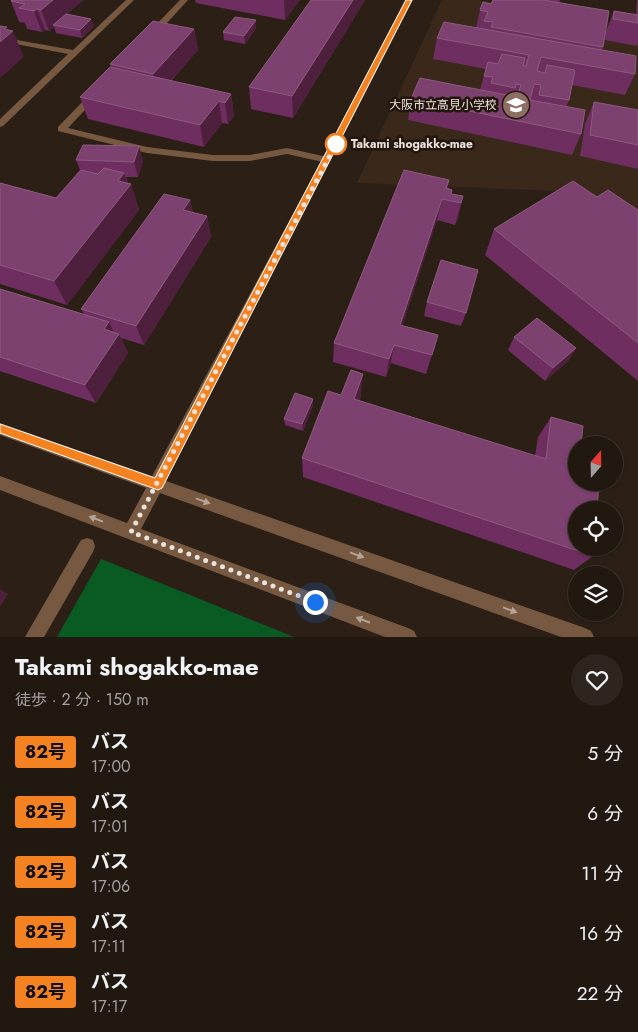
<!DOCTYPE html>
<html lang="ja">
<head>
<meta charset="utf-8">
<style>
  :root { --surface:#211810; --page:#2d251e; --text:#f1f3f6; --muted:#a2a09f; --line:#3e3730 }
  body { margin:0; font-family:Jost,"Noto Sans JP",sans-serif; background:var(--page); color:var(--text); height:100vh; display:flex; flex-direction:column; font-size:19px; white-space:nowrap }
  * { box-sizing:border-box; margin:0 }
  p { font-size:16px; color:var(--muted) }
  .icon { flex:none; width:28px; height:28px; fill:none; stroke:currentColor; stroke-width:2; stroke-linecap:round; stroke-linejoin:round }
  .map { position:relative; height:637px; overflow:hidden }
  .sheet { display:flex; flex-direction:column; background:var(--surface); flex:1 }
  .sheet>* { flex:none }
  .badge { padding:0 10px; border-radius:4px; font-size:18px; line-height:32px }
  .needle { width:32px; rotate:20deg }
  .buttons { position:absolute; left:568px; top:436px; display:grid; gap:10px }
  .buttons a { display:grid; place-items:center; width:55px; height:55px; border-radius:50%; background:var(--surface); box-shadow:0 1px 4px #0004,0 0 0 1px var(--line); font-size:25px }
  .you { position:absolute; width:25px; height:25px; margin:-12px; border:4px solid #fff; border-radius:50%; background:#1a73e8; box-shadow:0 0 0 8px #1a73e833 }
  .map>.badge { position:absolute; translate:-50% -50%; box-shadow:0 0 0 2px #fff }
  .round { display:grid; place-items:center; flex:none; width:52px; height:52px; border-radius:26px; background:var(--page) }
  .headline { display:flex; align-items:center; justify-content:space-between; height:85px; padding:0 15px }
  h1 { font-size:24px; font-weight:700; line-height:38px }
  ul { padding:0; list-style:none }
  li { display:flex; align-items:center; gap:15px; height:60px; padding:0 15px }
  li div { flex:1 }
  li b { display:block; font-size:19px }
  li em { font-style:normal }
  li .badge { min-width:55px; font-weight:700; text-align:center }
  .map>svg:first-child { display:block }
</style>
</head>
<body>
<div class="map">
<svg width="638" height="637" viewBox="0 0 638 637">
  <rect width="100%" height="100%" fill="#2c2016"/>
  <path fill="#3a281b" d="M442 0H478L638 28V220L587 192 357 183Z"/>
  <path fill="#095b23" d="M101 559 294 637H57Z"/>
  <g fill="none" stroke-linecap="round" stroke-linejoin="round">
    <path fill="#775840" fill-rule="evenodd" d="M126 0H134L3 126 0 127V119L68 54 0 41V37L73 50Z
      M180 0H188L155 36H149V32Z
      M95 91 98 92V96L68 128 147 147 213 155H250L287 148 327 157 332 160 327 163 287 154 250 161H213L147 153 58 131V127L92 92Z"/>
    <path fill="#775840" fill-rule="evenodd" d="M87 538 93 540 95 546 93 552 44 637H25L81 540Z"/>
    <path fill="#775840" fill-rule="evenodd" d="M405 0H413L166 481 585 628 591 631 594 637H561L160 493 141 529 408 628 414 631 417 637H385L0 490V476L127 523 146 488 0 435V423L152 476 322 160Z"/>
  </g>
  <path fill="#6e2e60" d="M13 0H83L67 14 94 26 82 38 56 33 54 27 49 31 45 30 42 32 27 29 25 23 19 22 11 1Z
    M195 0H300L285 20 196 3Z
    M311 0H365L293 118 251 109 249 87Z
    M493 0H560L559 3 603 47 602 50 635 74 625 95 572 85 569 100 566 107 581 134 572 155 408 120 411 99 480 90 486 69 433 59 437 38 476 28 480 10 491 4Z
    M637 0H638V43L637 46 605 40 606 32 614 11 636 15Z
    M256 28 245 44 224 40 223 32Z
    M194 29 198 50 171 81 231 94 234 116 228 124 222 123 204 147 88 119 80 97 111 67 110 64Z
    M594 102 638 110V169L580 156 585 124Z
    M76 160 143 161 138 177H126L128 183 131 184 139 210 67 305 0 284V183L56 198 80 170Z
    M449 180 447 189 452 190 451 194 463 196 458 218 455 225 437 220 402 326 438 335 426 374 391 363 386 377 333 362 334 343Z
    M597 197 638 210V381L485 255 494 229Z
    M190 200 193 213 207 216 211 237 144 345 121 338 128 353 96 403 0 371V289L84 314 81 309Z
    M427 302 466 313 461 326 424 316Z
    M514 337 576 348 568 361 545 381 508 350Z
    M341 395H361L359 401 535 456 538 437 551 417 576 482 593 556 574 570 303 477 302 458Z
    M313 405 303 431 285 425 284 419Z"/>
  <path fill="#4e203d" d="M53 0H83L55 25H53L54 27 49 31 41 10Z
    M284 0H300L285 20Z
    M353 0H365L293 118 292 96Z
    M37 9 45 30 42 32 34 11Z
    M91 19 94 26 82 38 80 30Z
    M256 20V28L245 44 244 36Z
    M7 27 10 33 13 31 24 57 0 78V42L4 29Z
    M194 29 198 50 158 95 153 74Z
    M231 94 234 116 228 124 225 103Z
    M219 101 222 123 204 147 200 125Z
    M139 146 143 161 138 177 134 162Z
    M124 173 129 187 131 184 139 210 67 305 54 281 118 181Z
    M463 196 458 218 455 225 461 203Z
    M442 199 437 220 396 344 400 325Z
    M190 200 195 222 183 210Z
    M207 216 211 237 144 345 136 326Z
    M109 322 116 337 119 334 128 353 96 403 85 385 104 329Z
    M394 345 391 363 386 377 389 359Z
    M576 348 568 361 545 381 553 368Z
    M363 374 361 395 352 420 354 399Z
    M313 399V405L303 431 302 424Z
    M0 589 8 594 0 607Z"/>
  <path fill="#7c416e" stroke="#8e5a7f" d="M13 0H53L41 10 37 9 34 11 19 8 25 4 11 1Z
    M311 0H353L292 96 249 87Z
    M493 0H543L609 11 603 47 491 27 493 22 484 21 488 12 480 10 483 2 491 4Z
    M614 11 638 15V23L613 19Z
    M66 14 91 19 80 30 53 25Z
    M235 17 256 20 244 36 223 32Z
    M153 21 194 29 153 74 110 64Z
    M444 22 636 56 635 74 541 57 537 71 545 73 547 65 575 70 569 100 539 95 541 85 534 84 530 100 585 110 581 134 411 99 420 78 517 97 521 85 516 84 515 88 491 83 493 77 484 76 488 62 498 64 502 54 525 58 523 66H526L529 55 437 38Z
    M0 26 7 27 4 29 13 31 0 42Z
    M110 67 231 94 225 103 219 101 200 125 80 97Z
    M594 102 638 110V145L590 135Z
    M83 145 139 146 134 162 76 160Z
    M104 168 124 173 118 181 131 184 54 281 0 265V183L56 198 81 170 98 174Z
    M404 170 449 180 446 188 452 190 451 194 463 196 461 203 442 199 400 325 438 335 432 355 394 345 389 359 334 343Z
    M573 181 597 197 608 190 638 210V343L494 229Z
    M164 194 190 200 183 210 207 216 136 326 81 309Z
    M441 260 478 270 466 313 427 302Z
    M0 289 109 322 104 329 119 334 85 385 0 357Z
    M537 318 576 348 553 368 514 337Z
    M351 370 363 374 354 399 546 459 551 417 583 426 581 445H576V482H599L597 510H576V548H593V556L302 458 328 391 341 395Z
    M295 393 313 399 302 424 284 419Z"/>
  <defs><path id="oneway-solid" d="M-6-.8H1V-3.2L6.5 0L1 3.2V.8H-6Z" transform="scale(1.25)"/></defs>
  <g fill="#b7a496">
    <use href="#oneway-solid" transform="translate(203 501) rotate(20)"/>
    <use href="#oneway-solid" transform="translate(96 519) rotate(-159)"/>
    <use href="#oneway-solid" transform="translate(357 555) rotate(20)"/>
    <use href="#oneway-solid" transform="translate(510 610) rotate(20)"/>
    <use href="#oneway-solid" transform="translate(363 620) rotate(-159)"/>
  </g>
  <path fill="#f58220" stroke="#fff" d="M406 0H412L162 488 158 490 0 433V424L155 478Z"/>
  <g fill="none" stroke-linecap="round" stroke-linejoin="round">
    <path stroke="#ece3dd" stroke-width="5" stroke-dasharray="0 9" d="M315 602 131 532 336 144"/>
  </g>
  <defs>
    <g id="school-disc" transform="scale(1.4375)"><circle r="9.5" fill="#8d6e63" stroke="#22160d"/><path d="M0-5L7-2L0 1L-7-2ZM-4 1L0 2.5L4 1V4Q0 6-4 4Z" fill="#fff"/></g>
  </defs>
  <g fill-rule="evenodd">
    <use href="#school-disc" x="516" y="105"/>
  </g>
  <circle fill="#fff" stroke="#f58220" stroke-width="2.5" cx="336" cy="144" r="10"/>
  <g text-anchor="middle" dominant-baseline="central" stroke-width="5" stroke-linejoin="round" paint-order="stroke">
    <g font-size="12" fill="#ece3dd" stroke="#22160d" text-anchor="end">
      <text x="497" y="105">大阪市立高見小学校</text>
    </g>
    <g font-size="12" font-weight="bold" fill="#ece3dd" stroke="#22160d" text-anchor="start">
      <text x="351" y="144">Takami shogakko-mae</text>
    </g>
  </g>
</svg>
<div class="buttons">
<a><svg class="needle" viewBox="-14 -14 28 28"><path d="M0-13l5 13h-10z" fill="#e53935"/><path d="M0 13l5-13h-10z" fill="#a2a09f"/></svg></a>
<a><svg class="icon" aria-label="locate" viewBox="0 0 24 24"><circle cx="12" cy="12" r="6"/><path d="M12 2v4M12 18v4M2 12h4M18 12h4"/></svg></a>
<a><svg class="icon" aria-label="layers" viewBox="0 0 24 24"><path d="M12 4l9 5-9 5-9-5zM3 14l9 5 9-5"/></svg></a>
</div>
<div class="you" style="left:315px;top:602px"></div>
</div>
<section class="sheet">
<div class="headline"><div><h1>Takami shogakko-mae</h1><p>徒歩 · 2 分 · 150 m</p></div><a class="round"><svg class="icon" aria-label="heart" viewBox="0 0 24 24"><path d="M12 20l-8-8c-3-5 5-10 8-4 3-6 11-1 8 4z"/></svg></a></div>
<ul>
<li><span class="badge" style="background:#f58220;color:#111">82号</span><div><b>バス</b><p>17:00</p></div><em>5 分</em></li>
<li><span class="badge" style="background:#f58220;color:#111">82号</span><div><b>バス</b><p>17:01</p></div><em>6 分</em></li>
<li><span class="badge" style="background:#f58220;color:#111">82号</span><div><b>バス</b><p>17:06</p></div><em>11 分</em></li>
<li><span class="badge" style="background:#f58220;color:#111">82号</span><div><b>バス</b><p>17:11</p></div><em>16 分</em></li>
<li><span class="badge" style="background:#f58220;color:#111">82号</span><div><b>バス</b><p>17:17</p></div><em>22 分</em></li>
</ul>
</section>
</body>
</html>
